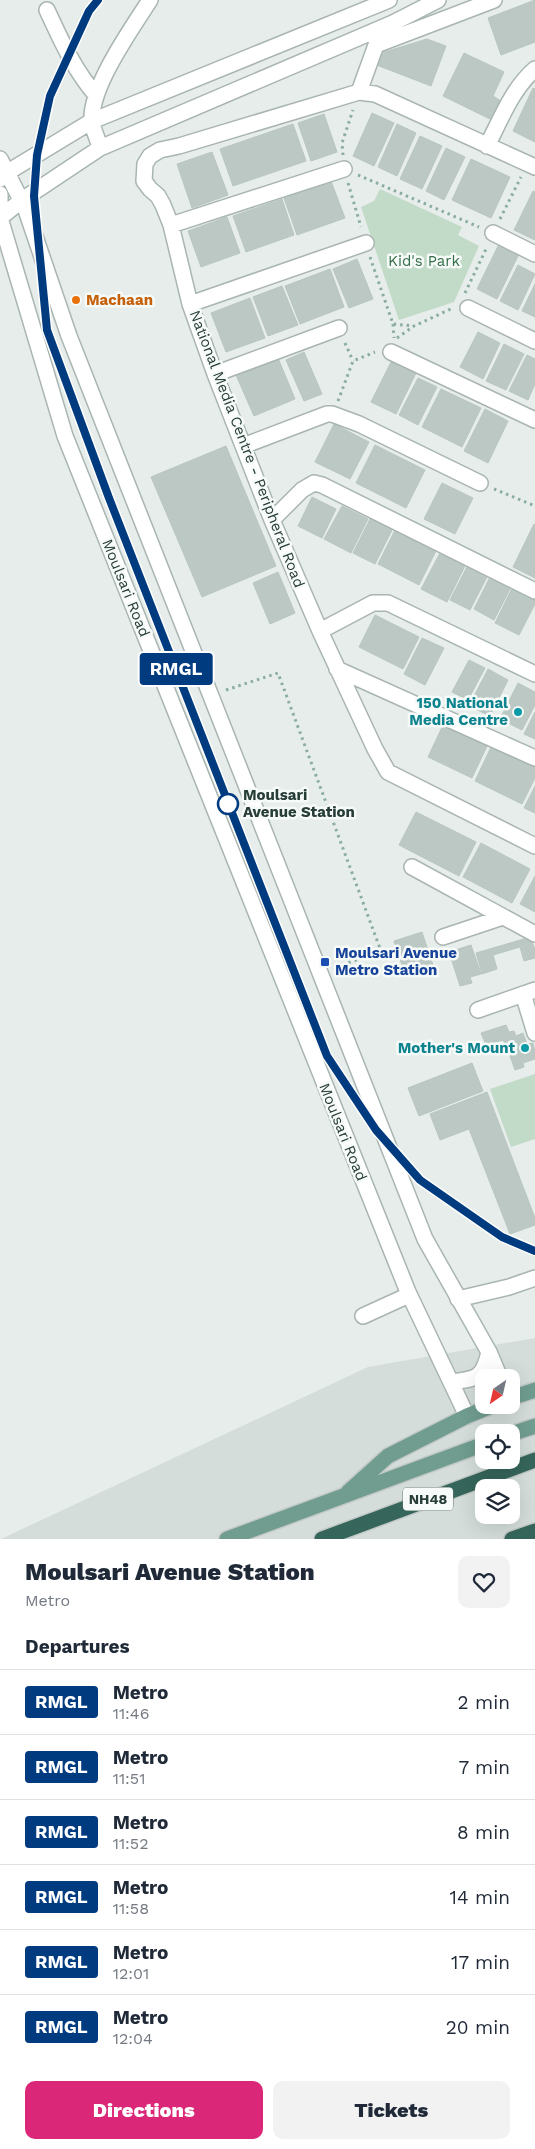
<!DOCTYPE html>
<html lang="en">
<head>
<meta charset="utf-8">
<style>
  :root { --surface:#fff; --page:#f2f2f3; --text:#1f2937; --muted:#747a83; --line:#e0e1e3; --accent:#db2777 }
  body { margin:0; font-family:"Work Sans",sans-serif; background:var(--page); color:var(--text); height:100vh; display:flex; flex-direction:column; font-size:19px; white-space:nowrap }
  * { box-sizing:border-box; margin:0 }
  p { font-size:16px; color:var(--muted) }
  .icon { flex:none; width:28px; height:28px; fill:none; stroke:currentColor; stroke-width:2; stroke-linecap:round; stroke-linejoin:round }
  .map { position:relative; height:1539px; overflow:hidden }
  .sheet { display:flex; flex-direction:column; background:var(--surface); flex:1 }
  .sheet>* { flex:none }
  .badge { padding:0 10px; border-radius:4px; font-size:18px; line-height:32px }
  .needle { width:32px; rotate:214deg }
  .fabs { position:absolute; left:475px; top:1369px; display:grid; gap:10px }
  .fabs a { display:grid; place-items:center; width:45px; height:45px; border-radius:10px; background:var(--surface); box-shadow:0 5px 20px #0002; font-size:25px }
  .map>.badge { position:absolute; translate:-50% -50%; box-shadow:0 0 0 2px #fff }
  h2 { padding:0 25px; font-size:19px; line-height:45px }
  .round { display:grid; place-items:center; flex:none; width:52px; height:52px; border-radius:10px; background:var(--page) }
  .headline { display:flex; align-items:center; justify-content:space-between; height:85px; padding:0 25px }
  h1 { font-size:24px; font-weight:800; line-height:38px }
  .cta { display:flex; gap:10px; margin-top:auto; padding:10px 25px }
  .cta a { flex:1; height:58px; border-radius:10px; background:var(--accent); color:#fff; font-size:20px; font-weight:800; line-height:58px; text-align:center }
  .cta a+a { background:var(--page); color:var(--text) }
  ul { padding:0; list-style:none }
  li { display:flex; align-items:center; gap:15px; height:65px; padding:0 25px; border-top:1px solid var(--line) }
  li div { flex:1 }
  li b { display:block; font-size:19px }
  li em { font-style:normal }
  li .badge { min-width:55px; font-weight:700; text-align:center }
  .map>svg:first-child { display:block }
</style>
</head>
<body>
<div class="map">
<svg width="535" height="1539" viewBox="0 0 535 1539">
  <rect width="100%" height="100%" fill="#e6edea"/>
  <path fill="#d4ddd9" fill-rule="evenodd" d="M535 1338V1539H1L368 1367ZM484 1378H511V1405H484ZM484 1432H511V1460H484ZM484 1488H511V1515H484Z"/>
  <path fill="#c2dbc8" d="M380 189 462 227 458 235 479 246 454 302 399 320 361 207 374 201Z
    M535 1074V1139L511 1147 490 1089Z"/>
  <path fill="#bcc8c3" stroke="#b9c6c0" d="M535 0V42L501 55 488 18Z
    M427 39 446 46 431 86 374 64 378 54Z
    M464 53 504 72 493 96 501 101 492 120 443 96Z
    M533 88 535 89V142L513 131Z
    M372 113 394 123 374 166 353 156Z
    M324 114 337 152 311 161 298 123Z
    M293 124 306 161 233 186 220 149Z
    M397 124 416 133 397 176 378 167Z
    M420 136 442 146 422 189 400 179Z
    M446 148 465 157 444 200 426 191Z
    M212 152 228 195 192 208 177 164Z
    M471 159 510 177 491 218 452 200Z
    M331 181 345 218 297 235 284 198Z
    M533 191 535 192V240L514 230Z
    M282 199 294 235 246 252 233 216Z
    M227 217 240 253 201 267 188 231Z
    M499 244 519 254 497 299 477 289Z
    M357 259 373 299 349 308 333 269Z
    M518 265 535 274 518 310 500 301Z
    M330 269 344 307 300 324 285 286Z
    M535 284V317L522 311Z
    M282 286 298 325 268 336 253 297Z
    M250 298 265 338 226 352 211 313Z
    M478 332 500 343 483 379 460 367Z
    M504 344 524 354 506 390 486 381Z
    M304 352 322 394 304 401 286 360Z
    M527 355 535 359V384L528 400 509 391Z
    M278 358 295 399 254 416 236 375Z
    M391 362 416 373 396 414 371 402Z
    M418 378 437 387 418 425 399 415Z
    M441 389 481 408 462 447 422 427Z
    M485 409 508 421 488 463 464 451Z
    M334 424 369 442 350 479 315 462Z
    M375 445 425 470 406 508 356 483Z
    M226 446 276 566 202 597 151 477Z
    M442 483 473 498 455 534 424 519Z
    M312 497 336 509 322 538 298 526Z
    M342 506 368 519 351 553 324 539Z
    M371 517 393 528 375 564 353 553Z
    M534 524 535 525V578L513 567Z
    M396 528 437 549 419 585 378 564Z
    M442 549 467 562 447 602 421 589Z
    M469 563 489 573 470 610 450 600Z
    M278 572 295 613 270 624 253 583Z
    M491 575 512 585 494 620 474 609Z
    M513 586 535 597V604L519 635 495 623Z
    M375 615 419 637 403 669 359 647Z
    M422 638 444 648 425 685 404 674Z
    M469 660 485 668 468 700 452 692Z
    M488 669 508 680 490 716 469 706Z
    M518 683 535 692V705L522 730 500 719Z
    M535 712V739L524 734Z
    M444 723 488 744 472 778 428 757Z
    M492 745 535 766V778L522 804 475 781Z
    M535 786V813L524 808Z
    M416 812 476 842 459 876 399 845Z
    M481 843 530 869 512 903 463 877Z
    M535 876V912L520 904Z
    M422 932 434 968 406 977 394 941Z
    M534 936 531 940 535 949V958L524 961 520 947 493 955 497 969 482 974 476 953Z
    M471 945 481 974 470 977 472 983 460 986 449 952Z
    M506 1025 509 1032 514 1031 516 1036 523 1033 527 1044 533 1043 535 1052V1059L523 1063 524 1067 515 1070 510 1056 518 1053 514 1046 507 1047 503 1040 486 1045 481 1033Z
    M472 1063 483 1091 419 1116 408 1088Z
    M487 1092 535 1218V1225L510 1234 469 1129 440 1140 430 1114Z"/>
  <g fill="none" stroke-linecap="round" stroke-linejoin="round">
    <g stroke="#a9b5b1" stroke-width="18">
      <path id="minor" d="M47 10C61 40 74 70 96 95
        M359 92 376 45 494 0
        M487 146C501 119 512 89 535 69
        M100 148C98 139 93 130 92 122 89 88 132 28 150 0
        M0 159 26 210 69 336 425 1239 489 1352 500 1378
        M535 167 375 94 359 92 179 146 160 150 150 156 145 164 144 181 150 189 158 196 163 205 171 225 190 304 215 374 272 520 320 631 375 749 388 772 535 846
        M0 179 8 172 92 121 389 0
        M0 194V218L65 436 408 1292 467 1416
        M0 218 22 200 100 148 393 23 438 0
        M171 225 344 169
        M493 233 535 254
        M190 304 366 243
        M468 308 535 341
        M391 352 535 420
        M215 374 339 328
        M243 446 327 414H332L359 424 480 483
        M272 520 302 490 314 483 322 485 535 591
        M320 631 373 603H388L535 674
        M337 669 535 758
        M412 867 535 934
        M443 937 503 917
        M523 994 535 1033
        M478 1010 535 990
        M458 1299 509 1287 535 1278
        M363 1316 409 1295
        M451 1382C477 1379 483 1378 489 1352"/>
    </g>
    <g stroke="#c3c9c7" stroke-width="18">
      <path id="major" d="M511 1398 535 1390
        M511 1434 535 1426
        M348 1492 388 1456 467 1416 494 1405
        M227 1539 484 1444"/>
    </g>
    <g stroke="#c3c9c7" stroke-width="18">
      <path id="highway" d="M322 1539 535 1460
        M512 1539 535 1531"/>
    </g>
    <path stroke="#8bada1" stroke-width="3" stroke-dasharray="2.5 4" stroke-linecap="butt" d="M343 155 342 143 353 110
      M358 175 479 227
      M348 183 361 227
      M500 219 521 177
      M370 257 393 324 414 326
      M465 293 487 247
      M393 324 394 338
      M397 338 414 326 453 308
      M345 343 353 361
      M338 401 353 361 375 352
      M494 489 535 506
      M226 690 278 673 381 951 334 968"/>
    <use href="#minor" stroke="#fff" stroke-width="15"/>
    <use href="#major" stroke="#709d90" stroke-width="15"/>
    <use href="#highway" stroke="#36665b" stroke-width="15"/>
    <path stroke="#627872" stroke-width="4" stroke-dasharray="10 5" stroke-linecap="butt" d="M98 0 89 11 50 96 37 155 33 196 47 330 97 465 327 1056 376 1130 420 1179 502 1237 535 1251"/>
  </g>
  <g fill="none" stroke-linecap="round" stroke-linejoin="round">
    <g stroke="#fff" stroke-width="11">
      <path id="line" d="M98 0 89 11 50 96 37 155 34 196 47 330 109 498 327 1056 376 1130 420 1180 502 1237 535 1251"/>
    </g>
    <use href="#line" stroke="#003b80" stroke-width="8"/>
  </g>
  <circle fill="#e8710a" stroke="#f6faf8" stroke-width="2" cx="76" cy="300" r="5"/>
  <g fill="#0f9aa8" stroke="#f6faf8" stroke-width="2">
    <circle cx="518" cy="712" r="5"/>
    <circle cx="525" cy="1048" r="5"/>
  </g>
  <circle fill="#fff" stroke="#003b80" stroke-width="2.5" cx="228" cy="804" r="10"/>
  <rect fill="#1a4fb4" stroke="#f6faf8" stroke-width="2" x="320" y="957" width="10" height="10" rx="2.5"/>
  <g text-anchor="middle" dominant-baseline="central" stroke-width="5" stroke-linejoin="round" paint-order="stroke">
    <rect fill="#f6faf8" stroke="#657671" stroke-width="1" x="403" y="1487.5" width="50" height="23" rx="4"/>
    <g font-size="14" font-weight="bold" fill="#273d37">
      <text x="428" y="1499">NH48</text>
    </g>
    <g font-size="15" fill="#366f4a" stroke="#f6faf8">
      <text x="424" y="261">Kid's Park</text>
    </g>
    <g font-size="15" font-weight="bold" fill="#c56008" stroke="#f6faf8" text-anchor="start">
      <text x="86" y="300">Machaan</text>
    </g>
    <g font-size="15" fill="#273d37" stroke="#f6faf8">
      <text transform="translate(247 449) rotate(69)">National Media Centre - Peripheral Road</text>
      <text transform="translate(126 588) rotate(68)">Moulsari Road</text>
      <text transform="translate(343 1132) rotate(68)">Moulsari Road</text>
    </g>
    <g font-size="15" font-weight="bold" fill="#0d838f" stroke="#f6faf8" text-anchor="end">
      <text x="508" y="703">150 National<tspan x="508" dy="17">Media Centre</tspan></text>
      <text x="515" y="1048">Mother's Mount</text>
    </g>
    <g font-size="15" font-weight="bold" fill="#273d37" stroke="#f6faf8" text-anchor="start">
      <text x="243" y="795">Moulsari<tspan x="243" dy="17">Avenue Station</tspan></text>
    </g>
    <g font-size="15" font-weight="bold" fill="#164399" stroke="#f6faf8" text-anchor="start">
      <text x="335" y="953">Moulsari Avenue<tspan x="335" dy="17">Metro Station</tspan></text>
    </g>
  </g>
</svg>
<div class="fabs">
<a><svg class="needle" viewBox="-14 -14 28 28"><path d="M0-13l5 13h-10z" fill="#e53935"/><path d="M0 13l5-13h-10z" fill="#747a83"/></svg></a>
<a><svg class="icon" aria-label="locate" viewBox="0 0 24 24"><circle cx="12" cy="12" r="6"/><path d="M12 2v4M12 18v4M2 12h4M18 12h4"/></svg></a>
<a><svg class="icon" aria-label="layers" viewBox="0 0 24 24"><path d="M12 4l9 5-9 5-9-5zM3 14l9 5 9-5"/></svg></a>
</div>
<b class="badge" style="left:176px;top:669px;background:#003b80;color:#fff">RMGL</b>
</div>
<section class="sheet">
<div class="headline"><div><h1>Moulsari Avenue Station</h1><p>Metro</p></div><a class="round"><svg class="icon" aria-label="heart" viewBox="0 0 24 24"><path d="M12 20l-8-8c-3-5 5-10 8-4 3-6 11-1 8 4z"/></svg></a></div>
<h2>Departures</h2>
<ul>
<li><span class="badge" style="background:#003b80;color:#fff">RMGL</span><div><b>Metro</b><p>11:46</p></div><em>2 min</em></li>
<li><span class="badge" style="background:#003b80;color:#fff">RMGL</span><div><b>Metro</b><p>11:51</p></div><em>7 min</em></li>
<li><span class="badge" style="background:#003b80;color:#fff">RMGL</span><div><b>Metro</b><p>11:52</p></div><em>8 min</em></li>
<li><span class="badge" style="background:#003b80;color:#fff">RMGL</span><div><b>Metro</b><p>11:58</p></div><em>14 min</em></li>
<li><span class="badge" style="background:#003b80;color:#fff">RMGL</span><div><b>Metro</b><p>12:01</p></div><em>17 min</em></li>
<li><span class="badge" style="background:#003b80;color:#fff">RMGL</span><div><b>Metro</b><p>12:04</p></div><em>20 min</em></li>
</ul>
<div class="cta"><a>Directions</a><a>Tickets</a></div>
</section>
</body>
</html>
